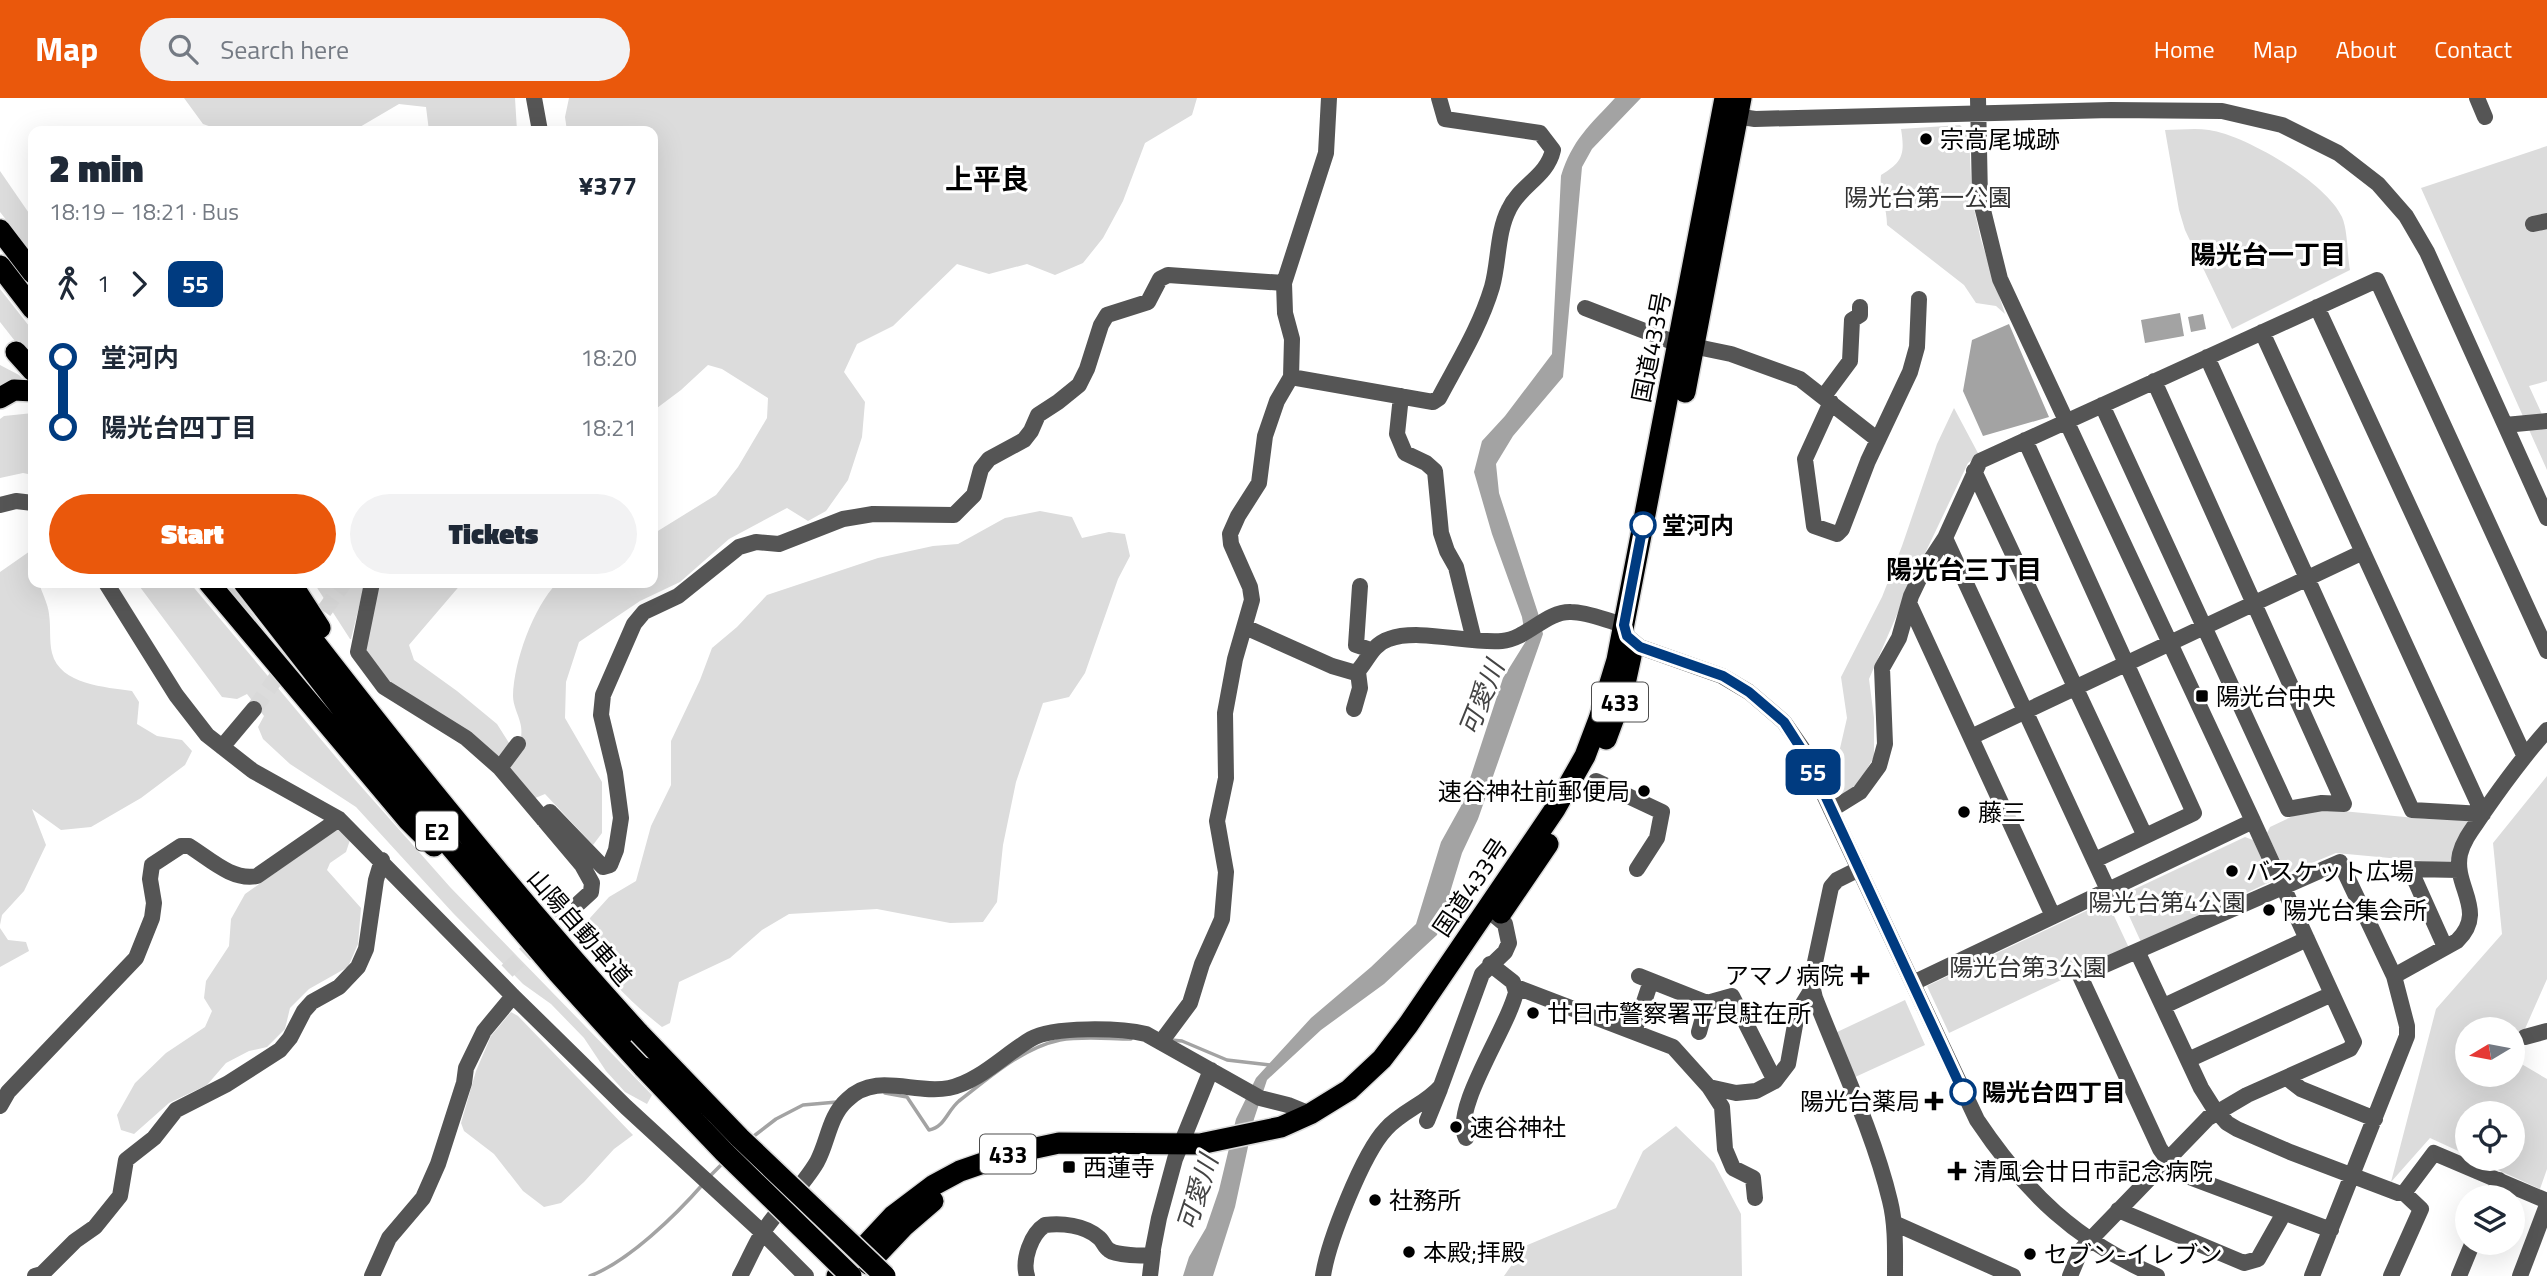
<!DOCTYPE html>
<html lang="en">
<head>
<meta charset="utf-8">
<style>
  :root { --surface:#fff; --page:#f2f2f3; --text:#1f2937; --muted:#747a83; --accent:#ea580c }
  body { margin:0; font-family:"Titillium Web","Noto Sans JP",sans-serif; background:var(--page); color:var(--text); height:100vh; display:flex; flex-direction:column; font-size:26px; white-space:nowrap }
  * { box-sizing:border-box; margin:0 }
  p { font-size:23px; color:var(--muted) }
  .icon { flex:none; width:38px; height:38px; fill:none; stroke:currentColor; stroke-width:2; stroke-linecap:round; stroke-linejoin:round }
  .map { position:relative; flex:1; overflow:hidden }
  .sheet { position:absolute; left:28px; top:28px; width:630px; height:462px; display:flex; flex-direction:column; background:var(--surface); border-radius:14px; box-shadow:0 7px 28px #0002 }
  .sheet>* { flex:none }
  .badge { padding:0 14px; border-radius:10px; font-size:24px; line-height:46px }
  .needle { width:46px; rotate:260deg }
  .fabs { position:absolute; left:2455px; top:919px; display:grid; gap:14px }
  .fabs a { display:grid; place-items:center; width:70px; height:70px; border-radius:50%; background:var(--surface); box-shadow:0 7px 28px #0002; font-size:35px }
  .map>.badge { position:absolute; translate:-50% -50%; box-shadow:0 0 0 4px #fff }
  .legs { display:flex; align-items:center; gap:10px; height:77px; padding:0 21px; font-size:23px }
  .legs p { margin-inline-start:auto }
  .headline { display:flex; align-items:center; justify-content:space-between; height:119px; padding:0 21px }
  h1 { font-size:38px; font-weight:800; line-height:52px }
  .button { display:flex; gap:14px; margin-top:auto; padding:14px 21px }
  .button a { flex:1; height:80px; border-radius:42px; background:var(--accent); color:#fff; font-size:28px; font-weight:800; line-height:80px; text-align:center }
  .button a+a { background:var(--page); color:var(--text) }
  ul { padding:0 21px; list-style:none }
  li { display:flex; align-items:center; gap:24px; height:70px; font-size:26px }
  li i { display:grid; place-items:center; width:10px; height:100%; margin:0 9px; background:currentColor }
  li i::after { content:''; width:18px; height:18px; margin:-9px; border:5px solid; border-radius:50%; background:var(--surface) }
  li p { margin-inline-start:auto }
  li:first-child i { background:linear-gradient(#0000 50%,currentColor 0) }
  li:last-child i { background:linear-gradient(currentColor 50%,#0000 0) }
  header { display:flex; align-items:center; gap:42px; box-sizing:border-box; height:98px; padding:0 35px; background:var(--accent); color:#fff }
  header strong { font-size:33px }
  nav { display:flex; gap:38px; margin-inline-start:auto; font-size:24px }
  .search { width:490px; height:63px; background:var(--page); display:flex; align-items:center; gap:18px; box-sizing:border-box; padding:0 24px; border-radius:38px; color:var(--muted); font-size:26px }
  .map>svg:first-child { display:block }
</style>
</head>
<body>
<header>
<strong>Map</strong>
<div class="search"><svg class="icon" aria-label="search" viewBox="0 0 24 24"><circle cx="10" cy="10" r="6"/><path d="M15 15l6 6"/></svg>Search here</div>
<nav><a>Home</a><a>Map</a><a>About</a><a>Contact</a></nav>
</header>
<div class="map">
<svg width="2547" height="1178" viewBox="0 0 2547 1178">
  <rect width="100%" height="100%" fill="#fff"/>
  <path fill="#dcdcdc" d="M184 0H515L517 33H429L426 9 399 6 353 33H223L203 26Z
    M569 0H1197L1192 17 1145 45 1123 103 1103 140 1083 165 1055 177 1027 166 989 176 957 166 893 228 857 246 844 274 865 304 862 339 848 382 826 413 808 423 787 410 729 441 680 484 640 503 579 544 566 584 565 620 602 684V735L593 747 545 696 533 701 508 669C516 656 525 641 520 624 518 616 513 607 513 598 514 563 533 510 557 485H653V436L716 397 738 369 767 320 768 300 722 271 708 267 681 292 653 313V33H567L565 19Z
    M1960 27 1969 37 1972 102 1981 142 2005 216 1996 208 1976 205 1964 187 1887 127C1887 109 1879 94 1881 77 1903 64 1905 56 1901 31Z
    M2165 32C2179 32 2195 30 2209 32 2245 37 2326 84 2342 119 2348 133 2347 156 2350 172L2232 231 2185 132 2179 112Z
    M2547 48V283L2529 288 2547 327V372L2421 90Z
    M0 73 33 121V156L0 114Z
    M0 191 33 233V266L0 224Z
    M0 267 19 277 26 284 0 290Z
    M1954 310 1979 357 1968 365 1909 489 1869 581 1874 620V659L1858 686 1839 698 1825 667 1838 659 1847 620 1841 579 1882 499 1902 448 1937 346Z
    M33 315V377L23 375 0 380V321L4 318Z
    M1040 413 1072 419 1082 440 1109 434 1125 436 1130 458 1118 481 1085 575 1069 599 1043 605 1016 684 1003 747 997 804 983 824 950 825 877 811 789 816 762 832 730 860 679 884 670 925 662 929C630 904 604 877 583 843L590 820 609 799 636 783 651 728 671 687V643L700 582 712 550 737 529 767 497 878 460 933 448 958 446 1005 420Z
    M33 451V485H39C42 495 48 506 49 516 51 529 49 542 52 555 60 587 106 589 132 593L139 604 137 626 157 638 182 642 192 653 185 667 141 700 91 729 61 732 32 711 46 747 24 793 2 817 0 827V474Z
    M137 485H190L350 676 450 789 652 997 647 1006 625 994 606 973 584 940 551 906 523 886 453 815 356 709 290 666 263 641 258 629 264 618 247 596 237 601 222 599Z
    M215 485H229L327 614Z
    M314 485H365L351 541H350Z
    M376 485H462L409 547 414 562 457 593 497 626 511 648 499 662 387 587 364 552Z
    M2547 678V881L2513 958V931H2468V976H2513V961L2547 981V1071L2540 1091 2474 1061 2513 1060V1015H2468L2467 1057 2430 1040 2391 1084 2436 911 2502 836 2493 745Z
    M2321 711 2426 721 2466 722 2468 725 2454 766 2336 755 2290 774 2285 773 2267 735 2270 729 2293 718Z
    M337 731 345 732 351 739 346 754 330 765 327 772 361 810 358 846 348 869 309 891 290 910 285 931 267 949 249 953 226 965 207 987 169 1005 134 1036 121 1032 117 1017 135 985 166 955 205 929 212 913 204 900 206 883 229 848 231 821 245 796Z
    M2245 739 2253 742 2272 783 2141 844 2120 798Z
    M2107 803 2129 850 1949 935 1927 888Z
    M0 830 8 842 26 844 29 853 0 869Z
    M1905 902 1925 947 1853 980 1835 935Z
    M511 914 518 918 633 1037 614 1051 584 1084 561 1105 544 1109 523 1093 494 1056 464 1033 461 1025 476 973 491 938Z
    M1676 1028 1714 1065 1741 1116 1742 1178H1504L1525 1148 1616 1110 1643 1053Z"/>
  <path fill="#a3a3a3" d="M1615 0H1641L1592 51 1582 69 1563 279 1513 338 1496 366 1499 395 1538 515 1543 536 1478 721 1462 755 1437 837 1384 886 1321 932 1267 982 1254 1021 1235 1109 1213 1178H1183L1189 1159 1206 1130 1219 1092 1236 1021 1256 980 1311 920 1371 869 1416 826 1441 744 1461 708 1503 580 1526 543 1522 519 1492 436 1474 374 1482 343 1505 318 1552 256 1561 78C1572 42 1590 27 1615 0Z
    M2180 215 2184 238 2145 245 2141 222Z
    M2203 216 2206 231 2191 234 2188 219Z
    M2009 226 2049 319 1983 338 1963 293 1972 242Z"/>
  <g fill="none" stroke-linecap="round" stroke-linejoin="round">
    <path stroke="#a3a3a3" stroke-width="3.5" d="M1171 942 1182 943 1227 962 1270 967
      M885 995 907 999 929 1032C945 1029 947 1013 959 1003 989 980 1022 950 1060 942 1083 938 1109 941 1131 941
      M750 1041 776 1021 803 1007 837 1004
      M709 1079 723 1065
      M590 1178C629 1163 676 1117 704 1085"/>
    <path stroke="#d9d9d9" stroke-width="16" stroke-dasharray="16 8" stroke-linecap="butt" d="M254 611 344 485
      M507 873 579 805"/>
    <g stroke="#dbdbdb" stroke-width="24">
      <path id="highway" d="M0 132 33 175
        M0 168 33 211
        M16 254 33 273
        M1685 294 1741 0
        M0 300 14 292 33 293
        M209 485 408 722 434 748
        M244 485 438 734 558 875 644 970
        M269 485C387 639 508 791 639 935
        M291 485 320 530
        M1606 641 1623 595 1631 558
        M1501 815 1548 746
        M868 1166 904 1128 933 1103
        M837 1178 893 1118 934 1087 960 1073 1012 1055 1059 1045 1200 1046 1281 1029 1310 1016 1349 992 1382 961 1408 927 1555 711 1585 658 1599 621 1617 562 1725 0"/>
    </g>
    <path stroke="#555" stroke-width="16" d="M534 0 540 33
      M2477 0 2485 19
      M1729 17 1755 21 2111 12 2222 13 2282 27 2338 55 2378 86 2406 118 2427 154 2547 420
      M2533 126 2547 123
      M2317 209 2524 657
      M1585 210 1673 244 1731 256 1800 281 1878 342
      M2207 259 2412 712 2483 716 2262 234
      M1291 279 1433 304 1439 300C1458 264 1480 229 1492 189 1499 164 1497 134 1509 111 1520 87 1547 79 1553 52L1540 35 1445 21 1439 0
      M1401 298 1397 336 1405 355 1426 365 1435 373 1441 435 1447 453 1456 469 1474 542
      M1824 298 1850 263 1852 222 1860 217V209
      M1831 304 1805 361 1814 428 1837 436 1842 431 1868 363 1910 274 1917 249 1919 201
      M2102 307 2288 711 2322 705 2344 706 2154 283
      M2505 327 2547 323
      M2025 342 2194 715 2095 762
      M1974 373 2145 738
      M0 407 16 403 33 405
      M1945 440 2108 792
      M106 485 176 597 207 637 253 673 339 721 513 898 626 1009 762 1134 806 1178
      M372 485 358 554 384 589 466 640 500 670 582 767 592 785 591 794 579 805
      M1360 488 1356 547 1371 552
      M1909 505 2053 818
      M1245 529 1332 568 1356 575C1368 563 1371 547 1389 541 1419 530 1469 546 1502 543 1527 541 1546 513 1571 514 1588 514 1607 523 1624 527L1627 538 1640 549 1722 578 1749 594 1784 624 1802 650 1977 1022C2026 1095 2076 1143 2157 1178
      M1354 611 1360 590 1358 574
      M1971 639 2363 454
      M222 649 254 611
      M500 670 518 646
      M1596 683 1662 714 1657 740 1637 771
      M1831 712 1860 694 1879 668 1885 646 1882 570 1899 540 1911 498 1922 475 1945 440 1980 363 2377 182 2547 553
      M543 721 550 714 603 769 610 767 616 752 621 720 615 675 601 617 603 597 634 526 644 514 678 498 739 449 756 444 779 446 843 421 873 416 954 417 974 397 981 371 989 361 1024 342 1031 333 1038 317 1058 304 1079 287 1087 271 1101 227 1107 217 1148 204 1160 181 1168 177 1284 185
      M1859 771 1837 782 1831 789 1811 883 1815 900C1840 964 1874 1036 1890 1103 1896 1127 1895 1153 1895 1178
      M2445 849 2410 771 2459 772
      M2137 853 2201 990 2213 1009 2227 1025 2237 1031 2290 1054 2398 1095H2404L2434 1055 2547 1103
      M1639 878 1707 905 1732 898 1775 983
      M1913 885 2253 723 2000 181 1980 100 1978 0
      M1516 889 1673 949 1709 989 1722 1009 1725 1051 1733 1070 1753 1080 1755 1100
      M2164 908 2307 841
      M1634 934 1651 883
      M1699 934 1707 905
      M2525 939 2547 933
      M1161 944 1190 905 1202 866 1222 821 1226 774 1217 723 1226 680 1225 615 1235 561 1252 502 1250 489 1231 446 1230 436 1238 418 1259 385 1265 338 1277 303 1291 279 1292 241 1285 215 1284 185 1326 55 1329 0
      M2188 962 2332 896
      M2287 980 2301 991 2375 1021
      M1709 989 1736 995 1756 993 1775 983 1788 966 1795 927 1801 909 1812 891
      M0 1008 8 994 136 860 152 820 154 805 150 781 152 767 181 748H189C210 761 232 783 257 778L339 721
      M1427 1023 1440 991
      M1466 1040C1451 1011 1509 928 1516 894L1513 884 1490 866
      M2492 1099 2499 1082
      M2118 1112 2244 1165 2258 1161 2284 1115
      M1894 1125 2013 1178
      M2331 1132 2192 1080 2174 1070 2160 1051 2080 878 2340 764 2394 878
      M35 1178 42 1176 75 1143 95 1129 120 1098 126 1062 154 1040 176 1012 227 986 280 952 290 940 304 913 312 904 339 889 358 869 366 851 376 782 382 762
      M372 1178 389 1140 423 1100 438 1066 464 985 466 970 484 933 513 898
      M740 1178C748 1164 756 1143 765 1131 781 1108 803 1088 817 1064 828 1044 829 1018 847 1002 876 973 914 997 949 990 979 984 1005 956 1031 941 1053 928 1121 930 1146 936L1260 1000 1288 1007 1310 1016
      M1027 1178C1022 1162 1031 1136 1045 1127 1062 1125 1084 1127 1098 1139 1103 1142 1104 1149 1109 1152 1115 1157 1145 1159 1152 1156L1159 1120 1175 1061 1211 972
      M1150 1178 1153 1153
      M1323 1178C1328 1144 1363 1055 1386 1031 1402 1013 1426 1006 1441 988L1482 876 1505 854 1509 845 1505 826 1488 812
      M2070 1178 2081 1152 2090 1142 2208 1020 2247 997 2350 951 2354 944 2253 723
      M2312 1178 2407 938V928L2394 878 2457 843C2488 813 2453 789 2460 756 2464 740 2475 728 2484 714 2504 685 2524 658 2547 632
      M2391 1178 2421 1111 2404 1095
      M2459 1178 2473 1144
      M2520 1178 2547 1107"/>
    <use href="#highway" stroke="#000" stroke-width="21"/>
    <g stroke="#dbdbdb" stroke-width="24" stroke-linecap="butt">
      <path id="highway-bridge" d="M639 935 740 1040 885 1178
        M644 970 724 1054 851 1178"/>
    </g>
    <use href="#highway-bridge" stroke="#000" stroke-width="21"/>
  </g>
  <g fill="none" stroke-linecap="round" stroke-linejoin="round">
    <g stroke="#fff" stroke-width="16">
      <path id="line-1" d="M1643 427 1624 527 1627 538 1640 549 1723 578 1749 594 1784 624 1809 663 1963 994"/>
    </g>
    <use href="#line-1" stroke="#003b80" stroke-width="10"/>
  </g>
  <g fill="#000" stroke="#fff" stroke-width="2.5">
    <circle cx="1926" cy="41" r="7"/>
    <rect x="2195" y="591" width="14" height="14" rx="3.5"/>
    <circle cx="1644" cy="693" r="7"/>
    <circle cx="1964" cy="714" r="7"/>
    <circle cx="2232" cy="773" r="7"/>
    <circle cx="2269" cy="812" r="7"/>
    <path d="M1856.5 866.5h7v7h7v7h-7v7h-7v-7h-7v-7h7z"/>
    <circle cx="1533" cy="915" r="7"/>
    <path d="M1930.5 992.5h7v7h7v7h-7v7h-7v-7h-7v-7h7z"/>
    <circle cx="1456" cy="1029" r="7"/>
    <rect x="1062" y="1062" width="14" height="14" rx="3.5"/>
    <path d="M1953.5 1062.5h7v7h7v7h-7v7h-7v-7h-7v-7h7z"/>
    <circle cx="1375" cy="1102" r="7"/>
    <circle cx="1409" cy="1154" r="7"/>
    <circle cx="2030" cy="1156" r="7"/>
  </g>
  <g fill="#fff" stroke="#003b80" stroke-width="3.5">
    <circle cx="1643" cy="427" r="12"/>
    <circle cx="1963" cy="994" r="12"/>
  </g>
  <g text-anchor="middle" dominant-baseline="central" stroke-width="6" stroke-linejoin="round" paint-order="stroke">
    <g fill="#fff" stroke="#4c4c4c" stroke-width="2">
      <rect x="1592" y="584.5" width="56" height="39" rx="5"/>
      <rect x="416" y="713.5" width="42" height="39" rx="5"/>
      <rect x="980" y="1036.5" width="56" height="39" rx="5"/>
    </g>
    <g font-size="23" font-weight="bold" fill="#000">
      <text x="1620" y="604">433</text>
      <text x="437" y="733">E2</text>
      <text x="1008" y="1056">433</text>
    </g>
    <g font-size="24" fill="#000" stroke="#fff" text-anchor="start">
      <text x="1940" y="41">宗高尾城跡</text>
      <text x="2216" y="598">陽光台中央</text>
      <text x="1630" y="693" text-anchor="end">速谷神社前郵便局</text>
      <text x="1978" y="714">藤三</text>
      <text x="2246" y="773">バスケット広場</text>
      <text x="2283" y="812">陽光台集会所</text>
      <text x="1844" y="877" text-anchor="end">アマノ病院</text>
      <text x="1547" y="915">廿日市警察署平良駐在所</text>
      <text x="1920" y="1003" text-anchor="end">陽光台薬局</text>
      <text x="1470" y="1029">速谷神社</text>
      <text x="1083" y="1069">西蓮寺</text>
      <text x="1973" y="1073">清風会廿日市記念病院</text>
      <text x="1389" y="1102">社務所</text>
      <text x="1423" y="1154">本殿;拝殿</text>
      <text x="2044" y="1156">セブン-イレブン</text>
    </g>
    <g font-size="24" fill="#333" stroke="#fff">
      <text x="1928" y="99">陽光台第一公園</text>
      <text x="2167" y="804">陽光台第4公園</text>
      <text x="2028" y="869">陽光台第3公園</text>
    </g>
    <g font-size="24" fill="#000" stroke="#fff">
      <text transform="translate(1651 249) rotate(-79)">国道433号</text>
      <text transform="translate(1470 789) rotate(-56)">国道433号</text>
      <text transform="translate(580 829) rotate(49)">山陽自動車道</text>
    </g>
    <g font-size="24" font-weight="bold" fill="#000" stroke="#fff" text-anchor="start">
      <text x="1662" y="427">堂河内</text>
      <text x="1982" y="994">陽光台四丁目</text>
    </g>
    <g font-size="26" font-weight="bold" fill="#000" stroke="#fff">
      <text x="2268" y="156">陽光台一丁目</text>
      <text x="1964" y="471">陽光台三丁目</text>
    </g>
    <g font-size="26" font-style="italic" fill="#444" stroke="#fff">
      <text transform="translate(1481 600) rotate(-68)">可愛川</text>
      <text transform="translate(1197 1095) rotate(-72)">可愛川</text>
    </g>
    <g font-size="28" font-weight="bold" fill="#000" stroke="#fff">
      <text x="987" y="80">上平良</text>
    </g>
  </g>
</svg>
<div class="fabs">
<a><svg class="needle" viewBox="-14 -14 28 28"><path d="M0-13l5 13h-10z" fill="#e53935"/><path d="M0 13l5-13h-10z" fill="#747a83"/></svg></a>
<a><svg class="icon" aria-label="locate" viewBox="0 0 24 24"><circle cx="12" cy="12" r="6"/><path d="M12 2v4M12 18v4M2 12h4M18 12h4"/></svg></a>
<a><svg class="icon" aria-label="layers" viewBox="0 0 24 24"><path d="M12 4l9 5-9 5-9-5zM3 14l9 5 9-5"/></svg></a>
</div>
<b class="badge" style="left:1813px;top:674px;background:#003b80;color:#fff">55</b>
<section class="sheet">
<div class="headline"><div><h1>2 min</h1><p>18:19 – 18:21 · Bus</p></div><b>¥377</b></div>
<div class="legs"><svg class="icon" aria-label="walk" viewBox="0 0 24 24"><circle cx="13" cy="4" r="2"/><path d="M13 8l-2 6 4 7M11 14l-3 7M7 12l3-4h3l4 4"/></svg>1<svg class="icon" aria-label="forward" viewBox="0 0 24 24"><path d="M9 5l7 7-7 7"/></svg><b class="badge" style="background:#003b80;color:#fff">55</b></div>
<ul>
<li><i style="color:#003b80"></i><b>堂河内</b><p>18:20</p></li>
<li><i style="color:#003b80"></i><b>陽光台四丁目</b><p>18:21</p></li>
</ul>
<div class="button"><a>Start</a><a>Tickets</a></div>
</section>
</div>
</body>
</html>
